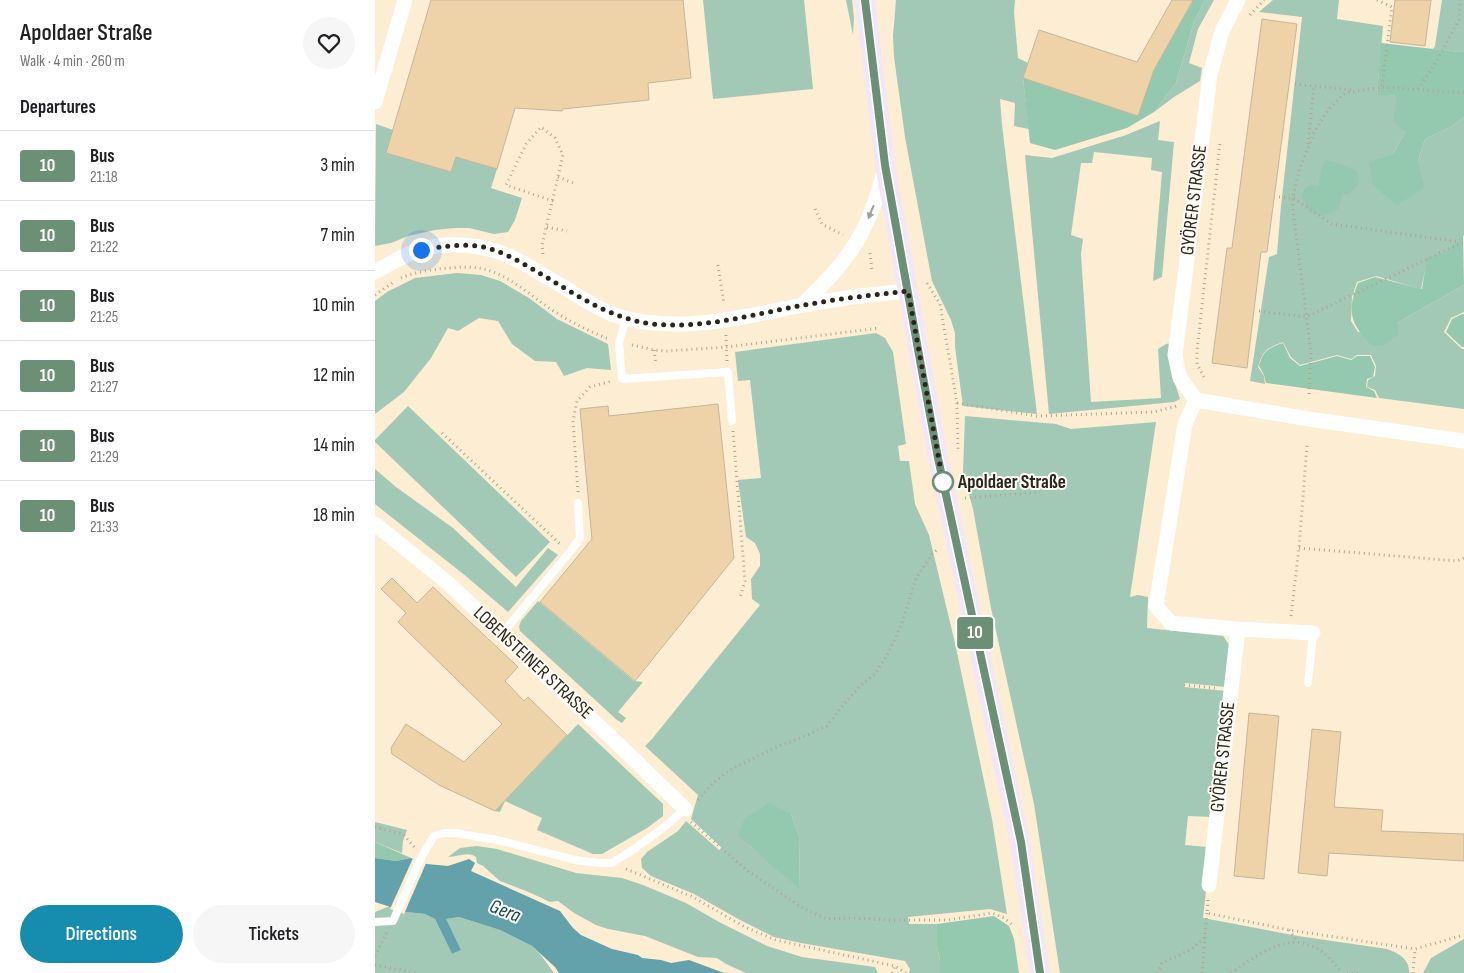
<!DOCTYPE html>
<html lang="en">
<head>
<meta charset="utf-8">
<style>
  :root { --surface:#fff; --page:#f6f6f6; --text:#202124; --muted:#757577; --line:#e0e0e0; --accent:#168caf }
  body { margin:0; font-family:"Sofia Sans Condensed",sans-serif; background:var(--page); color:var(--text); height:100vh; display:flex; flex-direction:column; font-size:19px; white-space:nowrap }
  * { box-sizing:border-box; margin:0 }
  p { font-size:16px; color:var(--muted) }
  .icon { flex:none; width:28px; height:28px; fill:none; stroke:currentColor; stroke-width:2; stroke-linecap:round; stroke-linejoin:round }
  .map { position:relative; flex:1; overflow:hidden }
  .drawer { display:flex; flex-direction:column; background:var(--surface); width:375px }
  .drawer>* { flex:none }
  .badge { padding:0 10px; border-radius:4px; font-size:18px; line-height:32px }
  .you { position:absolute; width:25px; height:25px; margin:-12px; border:4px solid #fff; border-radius:50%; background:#1a73e8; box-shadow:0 0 0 8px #1a73e833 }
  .map>.badge { position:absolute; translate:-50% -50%; box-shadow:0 0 0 2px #fff }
  h2 { padding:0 20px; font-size:19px; line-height:45px }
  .round { display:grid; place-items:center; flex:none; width:52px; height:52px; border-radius:26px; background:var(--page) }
  .head { display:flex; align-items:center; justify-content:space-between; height:85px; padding:0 20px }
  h1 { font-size:24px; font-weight:600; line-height:38px }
  .cta { display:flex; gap:10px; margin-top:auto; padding:10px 20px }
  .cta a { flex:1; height:58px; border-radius:30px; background:var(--accent); color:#fff; font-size:20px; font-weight:600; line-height:58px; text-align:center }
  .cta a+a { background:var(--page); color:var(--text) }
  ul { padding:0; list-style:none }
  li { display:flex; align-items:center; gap:15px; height:70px; padding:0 20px; border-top:1px solid var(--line) }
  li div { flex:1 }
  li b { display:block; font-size:19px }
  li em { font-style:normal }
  li .badge { min-width:55px; font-weight:700; text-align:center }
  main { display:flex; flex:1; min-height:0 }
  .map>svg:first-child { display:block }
</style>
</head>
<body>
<main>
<section class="drawer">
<div class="head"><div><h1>Apoldaer Straße</h1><p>Walk · 4 min · 260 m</p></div><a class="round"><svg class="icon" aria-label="heart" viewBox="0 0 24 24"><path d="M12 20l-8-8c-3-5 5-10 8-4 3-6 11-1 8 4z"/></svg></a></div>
<h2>Departures</h2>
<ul>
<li><span class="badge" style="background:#6b9076;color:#fff">10</span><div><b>Bus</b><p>21:18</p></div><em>3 min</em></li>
<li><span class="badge" style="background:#6b9076;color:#fff">10</span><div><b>Bus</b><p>21:22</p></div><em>7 min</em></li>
<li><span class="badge" style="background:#6b9076;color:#fff">10</span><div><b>Bus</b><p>21:25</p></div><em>10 min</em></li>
<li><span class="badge" style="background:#6b9076;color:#fff">10</span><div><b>Bus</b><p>21:27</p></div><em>12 min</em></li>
<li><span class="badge" style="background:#6b9076;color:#fff">10</span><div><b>Bus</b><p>21:29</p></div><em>14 min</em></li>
<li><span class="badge" style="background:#6b9076;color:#fff">10</span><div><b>Bus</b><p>21:33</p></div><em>18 min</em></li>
</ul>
<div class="cta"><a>Directions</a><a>Tickets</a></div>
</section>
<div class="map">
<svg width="1089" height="973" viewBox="0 0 1089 973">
  <rect width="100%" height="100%" fill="#fdedd2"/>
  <path fill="#a2c8b6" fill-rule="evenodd" d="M328 0H429L438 89 338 99Z
    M471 0H477L479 18 478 35Z
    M521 0H640L639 12 643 58 653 63 648 78 654 129 639 126 640 103 625 99 627 125 662 414 588 406 580 347V333L576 320 557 281 530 137 519 57 518 36Z
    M830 0H839L823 29 814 63 827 68 825 81 799 97 779 112 801 83 819 22Z
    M898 0H964L962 19 1008 26 1002 94 1022 96 1030 132 1018 154 1043 161 1050 139 1076 127 1089 117V235L1072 253 1053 257 1046 289 1001 276 982 282 977 297 976 321 983 332 1022 323 1089 285V312L1076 318 1069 332 1087 349H1089V409L1004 398 1000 390 992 387 993 380 1000 376 1001 366 996 355H982L976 359 962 355 925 365 916 357 908 342C892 348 888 350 883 367L889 376 890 384 875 381 894 257 902 254 906 206 927 17 884 12Z
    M1067 0H1089V51L1085 52 1058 49 1060 46Z
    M785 121 783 140 799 142 787 277 778 281 787 172 776 170 777 158 719 152 717 163H706L696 235 708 239 706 253 707 270 716 402 786 398 783 349 791 344 797 343 798 377 805 399 799 402 674 414 650 155 677 158 751 135Z
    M1 124 18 130 11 153 76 172 81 157 122 169 116 188 147 198 140 220 133 232 119 234 94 228H79L60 230 33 236 16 243 0 246Z
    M82 273 106 275 125 281 154 298 182 319 233 344 236 370 212 368 189 376 181 362 160 361 137 344 123 321 104 318 83 331 73 328 56 358 29 392 0 414V301L12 292 40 278Z
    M501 333 510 338 518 352 531 444 523 446 525 461H534L540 504 554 535 580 643 617 819 632 914 615 909 533 917 534 924H562V947L565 960V973H534L535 969 530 961 426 943 399 937 365 920 319 894 276 876 267 868 266 859 272 852 303 831 311 821 344 850 347 848 316 819 323 795 270 746 277 739 385 605 377 599 376 579 385 566V554L380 543 371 537 363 480 386 478 375 380 363 381 360 352ZM416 814 424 836 425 888 374 845Z
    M33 406 175 542 141 577 0 442V440Z
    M590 416 681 424 696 429 781 422 755 597 763 595 773 597 772 628 848 636 855 646 851 687 809 683V687L852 691 836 817 813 816 810 845 832 847V882L828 918 923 936 1012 949C1023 953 1035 959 1034 973H685L659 804 616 608 598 509 588 472Z
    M0 469 21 487 78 528 141 587 173 548 183 555 133 612 92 577 0 504Z
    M163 601 259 681 268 682 243 712 251 718 247 723 242 720 145 631 144 626 146 621Z
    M203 724 288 804V816L272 828 227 854H218L162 830 167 818 130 801 125 812 120 811Z
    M0 822 32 830 28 841 27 853 0 842Z
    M102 846 122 849 201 873 247 878 268 885 311 903 344 922 392 946 427 957 500 967 503 973H371L351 964 342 958 323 957 270 936 233 929 221 925 199 913 183 901 175 902 156 893 125 881 108 866 102 863 101 857C92 851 84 857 73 857L85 848Z
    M15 906 31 912 50 914 60 919 77 954 86 950 70 919 84 917 125 930 157 946 165 954 179 973H0V912Z
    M1089 939V973H1048L1056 958Z"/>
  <path fill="#94c9b0" d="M813 0H830L819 22 801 83 779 112 752 128 680 150 655 143 648 78 763 116 779 68 817 3Z
    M1006 43 1085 52 1089 51V117L1076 127 1050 139 1043 161 1049 188 1022 205 998 185 994 162 1018 154 1030 132 1018 121 1022 96 1002 95Z
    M951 160 968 165 981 170 985 182 974 194H968L963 209 948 216 935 213 926 196 929 190 935 185 943 186C947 175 943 171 951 160Z
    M1088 235 1089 285 1022 323 1024 334 1010 345 997 346C976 324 971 313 983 283L1000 277 1047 289 1052 257 1070 253Z
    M1087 314H1089V347H1087L1071 332 1077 319Z
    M908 343 915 358 925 366 962 356 976 360 982 356H995L1000 367 998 377 992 379 991 387 999 391 1002 398 891 383 889 375 884 366C888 351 893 348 908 343Z
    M394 803 416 814 424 836 425 889 394 863 363 835 370 818Z
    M0 842 36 858 21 861 0 858Z
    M619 916 634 926 639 939 644 973H565V960L562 947V924Z"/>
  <path fill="#64a2ab" d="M0 858 21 861 36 858 52 864 73 866 94 859 100 863 96 871 185 911 198 928 206 935 237 949 263 955 267 958 286 960 296 963 314 960 349 973H184L180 967 157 946 125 930 84 917 71 919 86 950 77 954 60 919 50 914 31 912 0 902Z"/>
  <path fill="#fdedd2" d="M39 856 52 861 29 914 15 909Z"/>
  <path fill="#edd3a7" stroke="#c4b59b" d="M56 0H308L316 78 273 83 274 100 188 109 187 111 140 108 122 169 81 157 76 172 11 153Z
    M797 0H818L779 70 763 116 648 78 664 30 762 62Z
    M1020 0H1056L1050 46 1015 42Z
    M887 19 922 24 892 252H886L872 368 837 363 852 248H857Z
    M343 404 359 558 260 681 165 602 217 539 205 409 233 406 234 416Z
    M17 578 42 603 58 587 143 667 130 681 149 701 153 697 192 735 120 811 64 785 17 754 16 748 31 724 89 762 127 724 23 622 31 613 6 589Z
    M874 713 904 716 889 879 859 876Z
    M937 729 966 732 959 807 1008 810 1006 831 1089 834V861L954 853 952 876 923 873Z"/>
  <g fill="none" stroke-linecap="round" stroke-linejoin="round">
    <path stroke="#b2a590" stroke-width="3" stroke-dasharray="1 4" stroke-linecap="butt" d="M1002 0 1017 7 1007 87
      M875 15 889 0
      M920 84 977 90
      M1043 89 1060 64 1084 20 1085 0
      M933 144 939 85
      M183 177 198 183
      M904 197 918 198 957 224 1085 242
      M440 209 447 224 468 235
      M172 227 192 231
      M495 253 497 271
      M168 254 167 245 188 155 180 138 166 127 151 144 131 185 178 201
      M343 265 349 304
      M26 278C37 273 50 271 63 269 76 268 91 266 104 268 128 272 148 289 167 303 188 318 210 330 234 339
      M552 283 565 304 582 403 583 451
      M0 295 20 281
      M884 311 931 317 1086 243H1089
      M351 335 352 361
      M257 345 279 350 292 351 352 347 505 328
      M279 350 281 365
      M829 377 822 364V351L845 143
      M934 394 936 353 918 211V198L921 183 925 168 939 133 953 110 970 93 1007 87 1089 93
      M582 403 661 416 779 412 802 406
      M358 431 370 581 365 597
      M67 433 185 544
      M203 492 198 421 202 401 215 387 237 381
      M590 498 665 492
      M924 548 1082 561 1089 558
      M916 616 924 548 932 445
      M809 685 840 688
      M323 800 337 784 353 771 399 748 428 737 452 726 469 704 486 685 501 673 514 652 527 623 541 578 557 554 563 549
      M316 822 373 871 426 907 452 919 477 918 517 920H573L617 913 629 918 639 926
      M0 827 28 834 40 848
      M251 869 318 897 370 927 401 940 520 966 531 973
      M833 900 832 913 914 930 1040 949 1089 935
      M914 930 923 942
      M0 956 12 932
      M0 965 42 973
      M517 973 520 966
      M782 973 787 963 817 949 830 937 832 913
      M827 973 830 937
      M856 973C898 944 930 922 967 973
      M972 973H983
      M1038 973 1040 949"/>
    <path stroke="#fff" stroke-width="8" d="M251 318 244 343 247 379 353 372 357 421
      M127 634 194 553 205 538 203 503
      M933 683 938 633
      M0 922 18 921 47 856 59 836 69 833H81L127 841 200 860 224 863H237L259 849 288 828 310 809"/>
    <path stroke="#fff" stroke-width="15" d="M863 0 847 31 835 75 800 355 805 378 821 400 934 419 1089 441
      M0 102 30 0
      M0 272C14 264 28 255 44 250 73 241 109 244 136 257 155 266 174 279 192 289 211 301 231 314 253 319 312 332 367 317 424 306 460 299 497 294 533 291
      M427 305C450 283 474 259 488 230 498 211 504 191 509 171
      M821 400 810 424 781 606 796 623 863 629 834 885
      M0 524 73 583 245 746 310 809
      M863 629 938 633"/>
    <path stroke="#f2e7f9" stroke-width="20" d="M490 0 510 165 544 352 563 458 645 842 665 973"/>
  </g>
  <defs><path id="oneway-solid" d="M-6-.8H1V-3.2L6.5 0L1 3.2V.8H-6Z" transform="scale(1.25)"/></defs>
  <use fill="#a09d98" href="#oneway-solid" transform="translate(496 212) rotate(112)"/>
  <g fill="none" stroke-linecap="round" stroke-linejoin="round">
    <g stroke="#fff" stroke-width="11">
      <path id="line" d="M490 0 510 165 546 366 563 458 646 842 665 973"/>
    </g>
    <use href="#line" stroke="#6b9076" stroke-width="8"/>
    <path stroke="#2b251b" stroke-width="5" stroke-dasharray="0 9" d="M46 250C65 247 84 244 103 246 123 249 144 261 161 271 199 293 234 319 278 324 327 329 376 315 424 306 460 299 497 295 533 291L568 482"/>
  </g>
  <circle fill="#fff" stroke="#6b9076" stroke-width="2.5" cx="568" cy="482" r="10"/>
  <g text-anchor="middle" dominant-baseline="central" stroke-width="4" stroke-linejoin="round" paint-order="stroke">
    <g font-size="19" fill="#2b251b" stroke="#fffcf6">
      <text transform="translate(819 200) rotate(-83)">GYÖRER STRASSE</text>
      <text transform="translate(158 663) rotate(43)">LOBENSTEINER STRASSE</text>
      <text transform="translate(848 757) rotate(-84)">GYÖRER STRASSE</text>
    </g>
    <g font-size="19" font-weight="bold" fill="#2b251b" stroke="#fffcf6" text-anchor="start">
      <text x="583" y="482">Apoldaer Straße</text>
    </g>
    <g font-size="20" font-style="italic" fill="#114950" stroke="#fffcf6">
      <text transform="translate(130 911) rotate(22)">Gera</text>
    </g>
  </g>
</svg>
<div class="you" style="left:46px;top:250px"></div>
<b class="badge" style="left:600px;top:633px;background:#6b9076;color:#fff">10</b>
</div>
</main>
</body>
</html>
